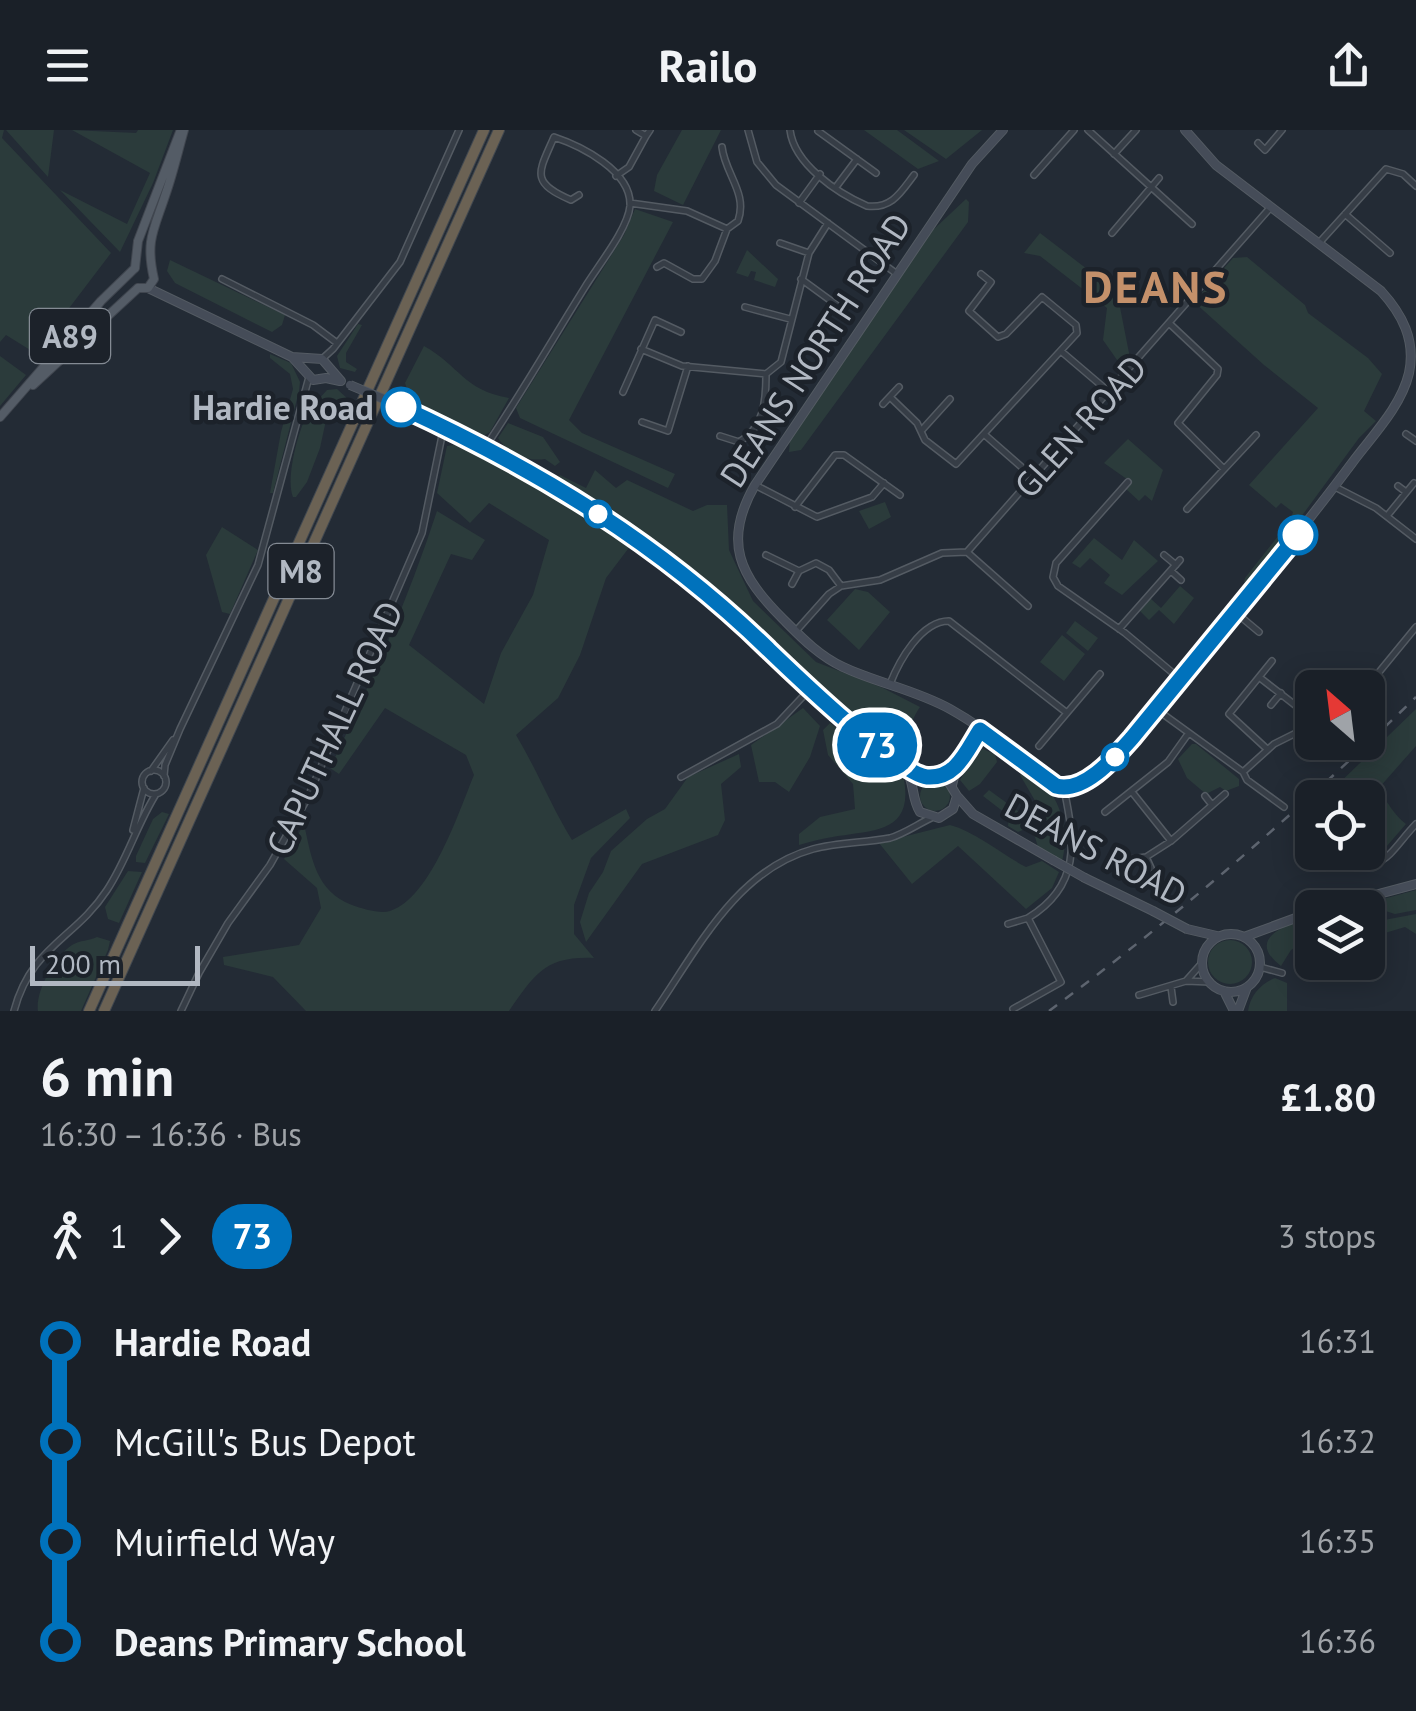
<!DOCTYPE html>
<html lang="en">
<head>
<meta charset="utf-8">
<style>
  :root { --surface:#1a2028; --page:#272d34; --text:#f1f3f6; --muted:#9fa3a8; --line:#383e45 }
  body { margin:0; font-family:"PT Sans",sans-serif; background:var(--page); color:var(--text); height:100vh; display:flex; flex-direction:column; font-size:38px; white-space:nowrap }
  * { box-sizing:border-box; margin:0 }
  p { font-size:32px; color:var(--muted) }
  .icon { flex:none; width:55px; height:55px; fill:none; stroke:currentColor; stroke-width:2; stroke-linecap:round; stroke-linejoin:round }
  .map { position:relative; height:881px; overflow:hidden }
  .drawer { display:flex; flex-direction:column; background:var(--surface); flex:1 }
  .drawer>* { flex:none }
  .badge { padding:0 20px; border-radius:32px; font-size:35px; line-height:65px }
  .needle { width:65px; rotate:332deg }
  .fabs { position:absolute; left:1295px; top:540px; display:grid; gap:20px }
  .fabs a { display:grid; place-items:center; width:90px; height:90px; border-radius:15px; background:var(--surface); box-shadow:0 5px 25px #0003,0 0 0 2px var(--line); font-size:50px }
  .scale { position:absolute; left:30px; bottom:25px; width:170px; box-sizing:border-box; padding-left:10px; border:5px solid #b1b8c2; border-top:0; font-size:28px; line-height:35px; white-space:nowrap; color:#b1b8c2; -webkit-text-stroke:8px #1c222a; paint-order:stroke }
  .map>.badge { position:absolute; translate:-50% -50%; box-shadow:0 0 0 5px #fff }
  .legs { display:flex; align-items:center; gap:15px; height:110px; padding:0 40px; font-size:32px }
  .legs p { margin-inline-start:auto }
  .headline { display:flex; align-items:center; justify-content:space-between; height:170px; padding:0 40px }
  h1 { font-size:55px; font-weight:700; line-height:75px }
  ul { padding:0 40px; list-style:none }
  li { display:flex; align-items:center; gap:35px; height:100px; font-size:38px }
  li i { display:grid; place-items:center; width:15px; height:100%; margin:0 12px; background:currentColor }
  li i::after { content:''; width:25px; height:25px; margin:-12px; border:8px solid; border-radius:50%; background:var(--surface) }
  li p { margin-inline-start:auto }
  li:first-child i { background:linear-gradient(#0000 50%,currentColor 0) }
  li:last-child i { background:linear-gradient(currentColor 50%,#0000 0) }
  header { display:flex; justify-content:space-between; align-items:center; height:130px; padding:0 40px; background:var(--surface); font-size:45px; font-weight:700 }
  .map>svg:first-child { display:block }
</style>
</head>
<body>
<header><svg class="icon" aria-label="menu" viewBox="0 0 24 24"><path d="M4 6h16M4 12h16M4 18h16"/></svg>Railo<svg class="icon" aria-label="share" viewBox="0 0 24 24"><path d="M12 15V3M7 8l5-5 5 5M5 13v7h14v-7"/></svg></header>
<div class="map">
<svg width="1416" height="881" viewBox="0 0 1416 881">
  <rect width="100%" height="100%" fill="#232b35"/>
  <path fill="#2b3b3b" d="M0 0H4L2 8 111 123 35 223 6 205 0 212Z
    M6 0H54L48 47Z
    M72 0 136 3 138 0H173L153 53 120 122 60 60 127 94 150 43Z
    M682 0H721L683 75 654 61 657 45Z
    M864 0H897L939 31 918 39Z
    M904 0H982L946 29Z
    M966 69 969 72 968 92 801 320 789 322 790 310 933 100Z
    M635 79 673 92 569 290 582 303 675 344 668 358 520 288 516 278 624 105Z
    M1040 103 1117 162 1130 228 1122 237 1103 210 1107 178 1040 126 1024 123Z
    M747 120 778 149 775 157 754 150 756 142 751 141 748 147 736 143Z
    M1247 127 1305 175 1308 183 1368 228 1382 244 1364 281 1376 291 1359 308 1251 455 1244 452 1245 448 1290 391 1293 382 1281 373 1276 378 1249 355 1318 278 1264 235 1194 172 1233 128Z
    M170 130 285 185 282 195 272 202 175 153 167 141Z
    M358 194 362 195 346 223V232L357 239 355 242 340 238 337 226Z
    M424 216C460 236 463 260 509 268L490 302 483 306 411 271 405 253Z
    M270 224 291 233 300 252 299 261 273 363H270L281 302 293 259 290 244 270 228Z
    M0 226 26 245 0 276Z
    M337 259 348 269 346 276 332 275 328 281 320 318 307 352 296 367H293C285 349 299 296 310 279 315 272 322 266 327 260Z
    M508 293 543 307 560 332 555 336 545 329C528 332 508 324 498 308Z
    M1128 309 1163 340 1152 371 1145 365 1139 371 1126 359 1131 352 1104 333Z
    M466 313 631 415 606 448 580 525 558 568 516 605C537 640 551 676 572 710L626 679 630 688 591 728 574 775V804L594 828C545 826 535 844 509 881H306L273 847 224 835 223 827 299 815 321 778 317 758 284 729 304 694C312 730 316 761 352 775 363 779 380 784 390 781 431 768 459 681 474 645L466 625 385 578 339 644 330 638C371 553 408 470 437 381L485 410 472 430 451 424 409 515 484 574 501 523 533 465 549 410 489 373 470 393 437 363 447 316Z
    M595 340 616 358 627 350 693 381 707 375H727L729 420 753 471 816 532 883 558 920 577C910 592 907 603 915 620L909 629 855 588 802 542 769 505 691 442 619 387 555 352 560 345 586 358Z
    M885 372 891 387 869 399 859 381Z
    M222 397 258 420 230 484 222 482 206 425Z
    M1094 408 1122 430 1134 410 1158 431 1122 465 1104 453 1110 445 1090 428 1080 438 1072 433Z
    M1180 456 1194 468 1174 494 1159 480 1149 490 1139 480 1150 468 1161 478Z
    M855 459 868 462 890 482 859 520 827 490Z
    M1075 491 1098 508 1088 521 1066 503Z
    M1062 505 1085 524 1064 551 1040 532Z
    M803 578 820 596 810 627 789 662 775 652H759L751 615Z
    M1416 579V616L1378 659C1387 671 1394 685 1406 694L1380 724 1367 727 1360 723 1368 722V712L1374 704 1368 697V668L1337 667 1331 661Z
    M830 593 854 611 856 618H864L904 650C913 701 876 700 838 706 825 708 812 711 799 715V704L820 687 855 679 853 654 828 625 823 600Z
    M1192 614H1196L1239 649V656L1226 661 1220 657 1206 664 1187 648 1178 629Z
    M983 619 995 624 997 632 980 654 969 661 960 650 975 625Z
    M739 624 741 637 721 654 725 690 718 705 642 734 586 812 580 792 589 763 603 742 611 721 647 689 665 679 688 647Z
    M1023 642C1058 653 1071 698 1062 731L1038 717 1035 707 1025 699 1018 702 1008 696 1009 686 983 666 989 660 1037 695 1044 686 1020 645Z
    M920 666a15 15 0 1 1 30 0a15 15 0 1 1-30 0Z
    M162 682 169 684 145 733 136 732V726L153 689Z
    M950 695C976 702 1001 724 1026 737L1042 731 1059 742 1052 758 1026 779 958 716 912 754 879 713Z
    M128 741 142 742 119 793 108 789 105 777Z
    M1416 760V780L1395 784 1379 779 1376 771Z
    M1416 784V804L1405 797 1368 808V793Z
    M1312 787V806L1291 820 1281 836C1244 808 1288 794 1312 787Z
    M97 807 110 811 108 820 81 881H38C35 861 55 826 72 815 80 810 89 811 97 807Z
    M1208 832a22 22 0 1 1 44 0a22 22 0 1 1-44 0Z
    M1275 848 1287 853V881H1248C1250 866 1261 853 1275 848Z"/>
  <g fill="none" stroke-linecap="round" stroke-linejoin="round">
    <g stroke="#545b63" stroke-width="8">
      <path id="street" d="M636 0 646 6 650 0
        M748 0 757 32 776 55 897 144
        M790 0C794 34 837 63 867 76 892 79 901 62 914 45
        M1088 0 1192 94
        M818 1 876 43
        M1258 13 1265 20 1282 0
        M1114 24 1136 0
        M1034 45 1074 0
        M616 46 629 37 646 6
        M836 57 857 29
        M630 73 687 81 727 99 738 91C748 63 725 44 722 17
        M799 73 820 44
        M1345 84 1390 123
        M1112 103 1159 48
        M780 113 809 123
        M1319 113 1386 39 1403 44 1416 56
        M657 137 664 133 693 149H702L715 131 727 99
        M222 149 313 195 337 213
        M801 149 838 176
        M745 177 790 189
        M1170 194 1218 239 1217 245 1178 293 1224 339
        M641 219 682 236 766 244 781 232 809 123 828 93
        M1062 222 1109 262
        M322 229 333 219 400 132 459 0
        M623 262 655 190 681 202
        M890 267 917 293 925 310 956 334 1077 203 1076 195 1042 167 1006 204 998 207 969 181 991 152 981 144
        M883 274 899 257
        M642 292 668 301 688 236
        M921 301 950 269
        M1406 304 1416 311
        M985 305 1033 347
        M720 306 739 312C764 298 766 271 766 245
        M486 316C521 264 552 210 585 157 597 137 628 99 630 76 632 41 581 16 554 7 539 42 529 52 571 70L579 65
        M1128 352 1056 433 1053 447 1058 456 1125 503 1180 549
        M755 355 817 387 872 367 884 353
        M1398 356 1406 362
        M1335 357 1376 378 1416 409
        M795 377 835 325H844L900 365
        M1187 379 1256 305
        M1387 386 1414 353
        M967 422 1270 78
        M967 422 1028 476
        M766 425 799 441 816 433 829 440 841 456
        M1164 425 1176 435
        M1171 441 1181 450
        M792 454 799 441
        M1235 482 1259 502
        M1119 499 1180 430
        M796 501 829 464 841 456 880 450 942 423 967 422
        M1259 547 1295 575
        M890 554C899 531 921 491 949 491L1067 583
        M1366 558 1416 497
        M1271 575 1281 563
        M1156 579 1243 642 1274 614 1312 595
        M1039 616 1100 544
        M1267 619 1229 584 1272 531
        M142 652a12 12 0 1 1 24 0a12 12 0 1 1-24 0Z
        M151 641 173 610
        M1243 642 1247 650 1284 677
        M164 646 165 635 180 599 258 435 309 247
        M681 647 777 594 809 560
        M1132 662 1171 711 1225 664
        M1205 666 1212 675
        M1105 682 1168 632 1188 604
        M133 700 144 658
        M1342 722C1383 749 1389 722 1416 694
        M1146 727 1151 738
        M1131 729 1146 727 1171 711
        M1336 732 1343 723
        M1028 788C1081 756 1075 711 1064 659
        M1008 794 1028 788 1061 852 1013 879
        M1202 833 1186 851 1210 852
        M1260 837 1282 843
        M1171 857 1173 872
        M1139 865 1186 851
        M14 881C31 816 75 809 107 760 127 730 137 694 156 664
        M181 881 199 843 228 793 270 735 307 669 422 403 444 296
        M655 881C697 820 736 740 813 719 838 712 865 713 890 708 904 704 918 694 931 688"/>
    </g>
    <g stroke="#545b63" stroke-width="10">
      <path id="secondary" d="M1003 0 972 34 755 355C722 412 740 446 783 489 801 507 819 526 843 537 877 553 916 560 950 579 984 598 1018 625 1048 651L1064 659 1099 640 1133 608C1205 516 1282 427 1352 333 1372 306 1401 277 1409 243 1416 210 1402 184 1381 161L1216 35 1185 0
        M148 158 292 227 322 229 341 251
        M292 227 313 250 326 248 340 251
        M398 275C500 322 599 375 687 445 731 480 769 522 810 560 840 588 873 612 905 637L921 645 948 651 957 666 953 679 939 688 920 682C911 668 915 652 905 637
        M952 655 957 635 980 601
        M958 667 973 684 1053 730
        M1085 748 1153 781
        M1326 778 1416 754
        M1187 799 1217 806
        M1202 833a29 29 0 1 1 58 0a29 29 0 1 1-58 0Z
        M1244 807 1312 782
        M1224 861 1234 881
        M1238 881 1247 857"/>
    </g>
    <g stroke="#40464f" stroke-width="10">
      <path id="primary" d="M135 138 138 111 180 2
        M138 158H148L154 149C145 110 154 100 166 63 173 43 178 21 184 0
        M33 255 138 158
        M0 287 101 171 135 138"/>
    </g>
    <g stroke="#414850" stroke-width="12">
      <path id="highway" d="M89 881 484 0
        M104 881 499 0"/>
    </g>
    <use href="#street" stroke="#363d46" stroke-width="5"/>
    <use href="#secondary" stroke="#454c58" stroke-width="8"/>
    <use href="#primary" stroke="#545c66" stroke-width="8"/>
    <use href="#highway" stroke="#6b6254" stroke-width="10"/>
    <path stroke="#5d646f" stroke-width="2.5" stroke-dasharray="10 10" stroke-linecap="butt" d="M1049 881C1179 785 1300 680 1416 567"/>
    <g stroke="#545b63" stroke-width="10" stroke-linecap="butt">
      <path id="secondary-bridge" d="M350 255 398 275
        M1053 730 1085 748
        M1153 781 1187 799"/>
    </g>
    <use href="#secondary-bridge" stroke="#454c58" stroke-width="8"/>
  </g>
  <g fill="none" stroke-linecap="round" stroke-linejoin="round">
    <g stroke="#fff" stroke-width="22">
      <path id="line-1" d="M401 277C538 340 659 413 768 519 793 543 898 644 927 647 956 649 966 622 980 600L1056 656C1084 664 1116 626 1132 608L1298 405"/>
    </g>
    <use href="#line-1" stroke="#0072bc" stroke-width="15"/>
  </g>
  <g fill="#fff" stroke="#0072bc" stroke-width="5">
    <circle cx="401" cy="277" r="18"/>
    <circle cx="598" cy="384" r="12"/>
    <circle cx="1298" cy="405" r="18"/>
    <circle cx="1115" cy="627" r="12"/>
  </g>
  <g text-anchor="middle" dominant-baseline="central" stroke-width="9" stroke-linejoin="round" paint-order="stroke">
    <g fill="#1c222a" stroke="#848b94" stroke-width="2.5">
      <rect x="30" y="179" width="80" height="54" rx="8"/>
      <rect x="268.5" y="414" width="65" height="54" rx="8"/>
    </g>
    <g font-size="32" font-weight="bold" fill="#b1b8c2">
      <text x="70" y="206">A89</text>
      <text x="301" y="441">M8</text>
    </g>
    <g font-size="35" fill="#b1b8c2" stroke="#1c222a">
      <text transform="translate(815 220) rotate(-57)">DEANS NORTH ROAD</text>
      <text transform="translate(1080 296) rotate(-48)">GLEN ROAD</text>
      <text transform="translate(334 598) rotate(-65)">CAPUTHALL ROAD</text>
      <text transform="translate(1096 719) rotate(28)">DEANS ROAD</text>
    </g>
    <g font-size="35" font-weight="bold" fill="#b1b8c2" stroke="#1c222a" text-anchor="end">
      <text x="374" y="277">Hardie Road</text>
    </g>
    <g font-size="45" font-weight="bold" letter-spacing="2.5" fill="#c4906a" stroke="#1c222a">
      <text x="1156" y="156">DEANS</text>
    </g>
  </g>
</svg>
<div class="fabs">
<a><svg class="needle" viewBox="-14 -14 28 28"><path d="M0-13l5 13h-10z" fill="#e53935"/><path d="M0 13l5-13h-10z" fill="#9fa3a8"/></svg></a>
<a><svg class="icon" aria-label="locate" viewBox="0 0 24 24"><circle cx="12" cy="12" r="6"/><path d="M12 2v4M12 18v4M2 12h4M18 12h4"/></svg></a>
<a><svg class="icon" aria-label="layers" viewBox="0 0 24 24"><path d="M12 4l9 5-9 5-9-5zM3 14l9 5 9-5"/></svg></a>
</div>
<div class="scale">200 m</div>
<b class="badge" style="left:877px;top:615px;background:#0072bc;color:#fff">73</b>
</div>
<section class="drawer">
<div class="headline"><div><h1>6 min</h1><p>16:30 – 16:36 · Bus</p></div><b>£1.80</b></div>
<div class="legs"><svg class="icon" aria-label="walk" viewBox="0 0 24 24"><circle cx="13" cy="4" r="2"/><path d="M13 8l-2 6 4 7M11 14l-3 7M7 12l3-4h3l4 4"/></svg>1<svg class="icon" aria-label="forward" viewBox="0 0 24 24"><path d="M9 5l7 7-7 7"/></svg><b class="badge" style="background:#0072bc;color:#fff">73</b><p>3 stops</p></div>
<ul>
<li><i style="color:#0072bc"></i><b>Hardie Road</b><p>16:31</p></li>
<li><i style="color:#0072bc"></i><span>McGill's Bus Depot</span><p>16:32</p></li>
<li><i style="color:#0072bc"></i><span>Muirfield Way</span><p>16:35</p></li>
<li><i style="color:#0072bc"></i><b>Deans Primary School</b><p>16:36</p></li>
</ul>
</section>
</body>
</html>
